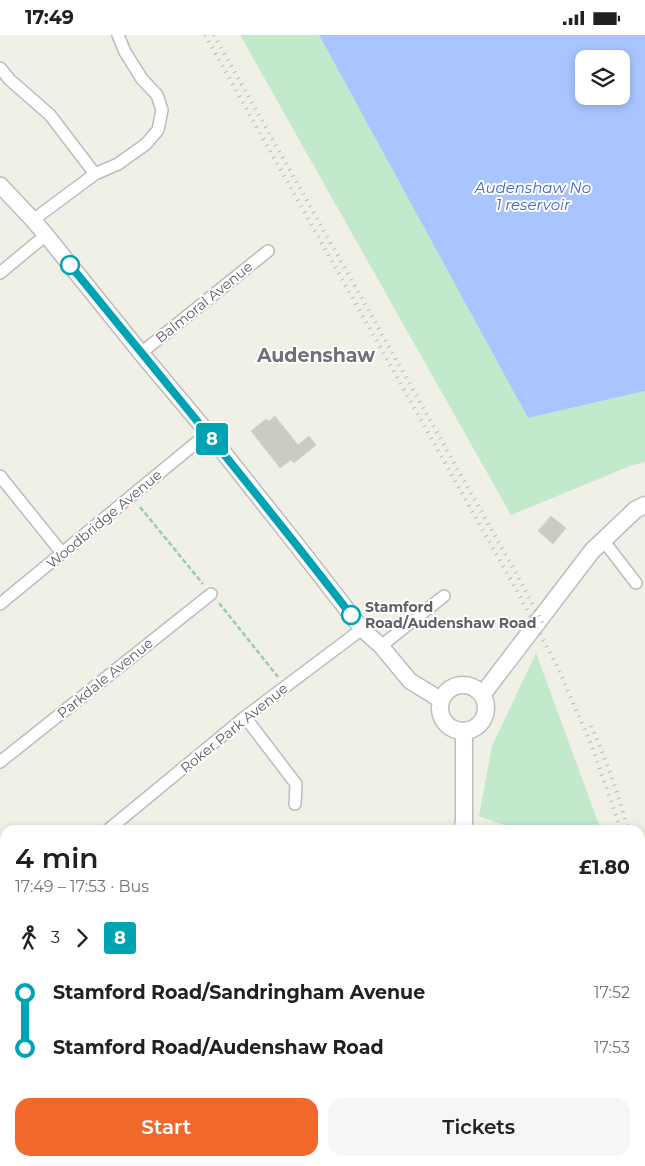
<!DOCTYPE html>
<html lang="en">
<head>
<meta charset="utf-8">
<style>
  :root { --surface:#fff; --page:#f6f6f6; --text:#202124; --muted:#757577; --accent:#f1682c }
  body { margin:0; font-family:Montserrat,sans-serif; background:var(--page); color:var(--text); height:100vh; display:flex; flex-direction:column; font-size:19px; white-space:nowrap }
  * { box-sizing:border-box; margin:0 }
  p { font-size:16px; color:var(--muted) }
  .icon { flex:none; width:28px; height:28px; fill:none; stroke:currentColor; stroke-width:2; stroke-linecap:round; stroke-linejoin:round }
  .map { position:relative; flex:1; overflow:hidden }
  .panel { position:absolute; left:0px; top:790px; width:645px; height:341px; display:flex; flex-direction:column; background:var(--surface); border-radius:15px 15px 0 0; box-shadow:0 2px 8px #0003 }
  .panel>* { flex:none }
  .badge { padding:0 10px; border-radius:4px; font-size:18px; line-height:32px }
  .tools { position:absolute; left:575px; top:15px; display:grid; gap:10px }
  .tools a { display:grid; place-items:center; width:55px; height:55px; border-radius:10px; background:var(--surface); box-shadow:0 2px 8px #0003; font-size:25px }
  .map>.badge { position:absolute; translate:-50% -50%; box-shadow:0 0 0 2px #fff }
  .legs { display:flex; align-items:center; gap:8px; height:55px; padding:0 15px; font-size:16px }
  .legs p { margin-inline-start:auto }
  .overview { display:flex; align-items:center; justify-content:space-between; height:85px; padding:0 15px }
  h1 { font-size:28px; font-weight:600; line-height:38px }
  .button { display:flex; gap:10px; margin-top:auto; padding:10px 15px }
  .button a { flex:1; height:58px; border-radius:15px; background:var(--accent); color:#fff; font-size:20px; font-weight:600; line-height:58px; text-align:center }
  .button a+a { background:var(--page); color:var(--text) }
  ul { padding:0 15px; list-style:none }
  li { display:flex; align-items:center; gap:18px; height:55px; font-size:19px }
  li i { display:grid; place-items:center; width:8px; height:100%; margin:0 6px; background:currentColor }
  li i::after { content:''; width:12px; height:12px; margin:-6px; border:4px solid; border-radius:50%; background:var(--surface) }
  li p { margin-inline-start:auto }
  li:first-child i { background:linear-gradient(#0000 50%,currentColor 0) }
  li:last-child i { background:linear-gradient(currentColor 50%,#0000 0) }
  .status { display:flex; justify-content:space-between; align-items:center; height:35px; padding:0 25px; background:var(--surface); direction:ltr }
  .status svg { height:14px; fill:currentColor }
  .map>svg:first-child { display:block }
</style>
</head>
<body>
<div class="status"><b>17:49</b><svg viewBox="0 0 49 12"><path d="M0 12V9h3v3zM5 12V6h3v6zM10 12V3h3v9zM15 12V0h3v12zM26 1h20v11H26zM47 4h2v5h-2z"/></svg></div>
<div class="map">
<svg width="645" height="1131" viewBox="0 0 645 1131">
  <rect width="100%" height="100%" fill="#f0f0e6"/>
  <path fill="#c2e9cb" d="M240 0H319L528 383 645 356V427L630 431 511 480Z
    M536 618 601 795H518L479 781 492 711Z"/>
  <path fill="#a8c5ff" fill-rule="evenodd" d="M319 0H645V356L528 383ZM584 24H621V61H584Z"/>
  <path fill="#cccbc2" stroke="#d6d4c4" d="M275 381 298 410 309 401 316 410 294 428 291 425 280 433 251 396 266 384 269 386Z
    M551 481 566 493 553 509 538 496Z"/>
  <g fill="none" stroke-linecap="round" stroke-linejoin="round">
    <g stroke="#bbbcc2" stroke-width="8">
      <path id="service" d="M0 981 5 985
        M65 1126 72 1131
        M181 1131 183 1126"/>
    </g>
    <g stroke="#bbbcc2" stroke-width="14">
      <path id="minor" d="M0 33 10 45 50 80 95 139
        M33 185 95 139 118 129 146 109 158 95 162 75 157 60 142 44 125 17 118 0
        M0 238 46 200
        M141 318 268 216
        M0 441 62 518
        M603 505 636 548
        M0 569 208 398
        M381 611 444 561
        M245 682 296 749 295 769
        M0 727 211 559
        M108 795 245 682 362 594
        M640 821 645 818
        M0 883 5 879
        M0 1087 5 1079
        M293 1126 300 1131
        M119 1131 122 1126
        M530 1131 534 1126"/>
    </g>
    <g stroke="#bbbcc2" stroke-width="18">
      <path id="tertiary" d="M0 150 33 185 46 200 141 318 208 398 296 509 362 594 381 611 410 646 441 665"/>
    </g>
    <g stroke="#bbbdc4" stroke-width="19">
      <path id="secondary" d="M440 673a23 23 0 1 1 46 0a23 23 0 1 1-46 0Z
        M482 660 592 516 635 475 645 470
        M462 795 464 787V697
        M349 1131 352 1126"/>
    </g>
    <path stroke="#9acab3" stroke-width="2.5" stroke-dasharray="5 2.5" stroke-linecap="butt" d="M140 472 203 549
      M219 568 278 642"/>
    <use href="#service" stroke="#fff" stroke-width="5.5"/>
    <use href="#minor" stroke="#fff" stroke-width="11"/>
    <use href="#tertiary" stroke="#fff" stroke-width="15"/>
    <use href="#secondary" stroke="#fff" stroke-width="16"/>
    <path stroke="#b9b9ba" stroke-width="4" stroke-dasharray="1 6" stroke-linecap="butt" d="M205 0 517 556 557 631 591 709 617 783 620 795
      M214 0 522 549 543 589
      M591 691C606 724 619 760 628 795
      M640 844 645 874
      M640 892 645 926"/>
  </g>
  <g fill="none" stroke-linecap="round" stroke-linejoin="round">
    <g stroke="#fff" stroke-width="11">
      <path id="line-1" d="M70 230C164 346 260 461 351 580"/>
    </g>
    <use href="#line-1" stroke="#00a3b4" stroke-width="8"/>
  </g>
  <g fill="#fff" stroke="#00a3b4" stroke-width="2.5">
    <circle cx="70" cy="230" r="9"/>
    <circle cx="351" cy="580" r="9"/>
  </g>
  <g text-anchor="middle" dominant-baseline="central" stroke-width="4" stroke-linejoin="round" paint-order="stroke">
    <g font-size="14" fill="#5e6067" stroke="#fff">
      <text transform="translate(204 267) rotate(-39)">Balmoral Avenue</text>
      <text transform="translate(104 484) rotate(-40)">Woodbridge Avenue</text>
      <text transform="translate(105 643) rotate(-39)">Parkdale Avenue</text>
      <text transform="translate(234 693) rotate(-39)">Roker Park Avenue</text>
    </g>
    <g font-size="14" font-weight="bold" fill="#5e6067" stroke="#fff" text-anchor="start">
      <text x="365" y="572">Stamford<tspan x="365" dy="16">Road/Audenshaw Road</tspan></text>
    </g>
    <g font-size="15" font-style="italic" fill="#4366c9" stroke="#fff">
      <text x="533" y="152">Audenshaw No<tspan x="533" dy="17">1 reservoir</tspan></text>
    </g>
    <g font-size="19" font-weight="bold" fill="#6e7179" stroke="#fff">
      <text x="316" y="320">Audenshaw</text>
    </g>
  </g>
</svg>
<div class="tools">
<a><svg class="icon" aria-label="layers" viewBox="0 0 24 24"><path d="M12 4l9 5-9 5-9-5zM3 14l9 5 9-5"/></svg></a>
</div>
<b class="badge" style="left:212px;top:404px;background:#00a3b4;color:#fff">8</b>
<section class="panel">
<div class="overview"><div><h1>4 min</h1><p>17:49 – 17:53 · Bus</p></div><b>£1.80</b></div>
<div class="legs"><svg class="icon" aria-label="walk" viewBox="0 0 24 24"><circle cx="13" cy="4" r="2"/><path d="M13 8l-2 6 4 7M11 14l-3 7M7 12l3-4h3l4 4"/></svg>3<svg class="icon" aria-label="forward" viewBox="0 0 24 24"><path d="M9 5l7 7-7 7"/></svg><b class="badge" style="background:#00a3b4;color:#fff">8</b></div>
<ul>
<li><i style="color:#00a3b4"></i><b>Stamford Road/Sandringham Avenue</b><p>17:52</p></li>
<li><i style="color:#00a3b4"></i><b>Stamford Road/Audenshaw Road</b><p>17:53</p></li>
</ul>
<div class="button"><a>Start</a><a>Tickets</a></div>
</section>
</div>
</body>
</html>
